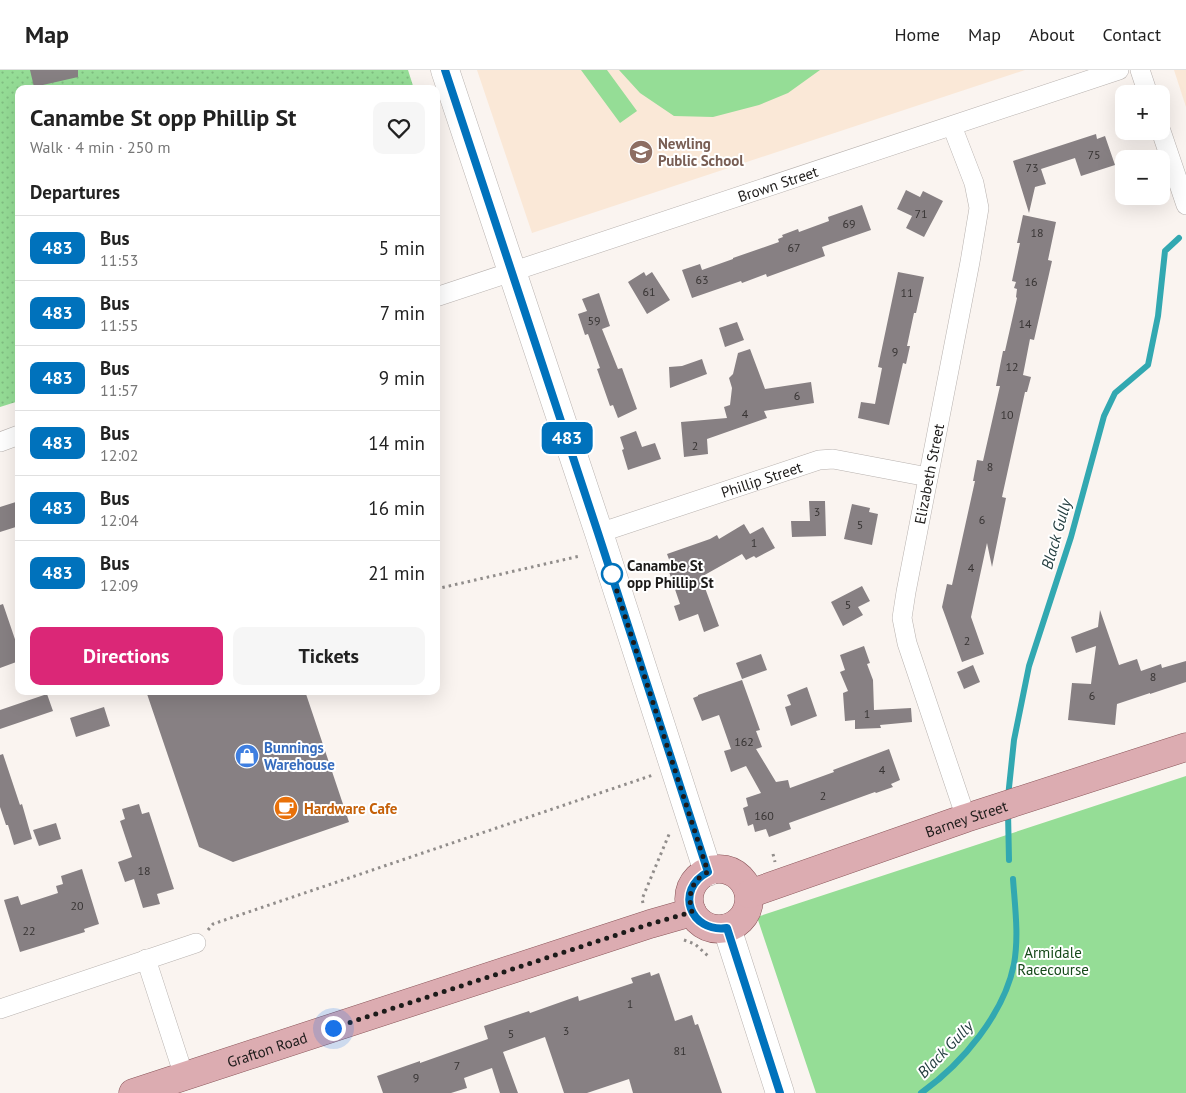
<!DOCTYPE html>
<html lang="en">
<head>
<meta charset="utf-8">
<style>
  :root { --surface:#fff; --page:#f6f6f6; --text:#222; --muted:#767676; --line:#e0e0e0; --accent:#db2777 }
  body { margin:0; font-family:"PT Sans",sans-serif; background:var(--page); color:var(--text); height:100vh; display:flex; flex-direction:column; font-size:19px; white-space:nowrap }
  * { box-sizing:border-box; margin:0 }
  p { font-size:16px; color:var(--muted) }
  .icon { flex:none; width:28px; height:28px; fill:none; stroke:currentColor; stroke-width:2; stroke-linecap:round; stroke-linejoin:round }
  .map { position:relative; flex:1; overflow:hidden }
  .side { position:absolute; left:15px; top:15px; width:425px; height:610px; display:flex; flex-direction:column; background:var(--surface); border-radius:10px; box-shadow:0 5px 20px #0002 }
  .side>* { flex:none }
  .badge { padding:0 10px; border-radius:8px; font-size:18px; line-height:32px }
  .fabs { position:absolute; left:1115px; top:15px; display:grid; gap:10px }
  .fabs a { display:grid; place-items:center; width:55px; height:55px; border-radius:10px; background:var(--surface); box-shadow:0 5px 20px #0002; font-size:25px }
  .you { position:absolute; width:25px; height:25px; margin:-12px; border:4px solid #fff; border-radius:50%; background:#1a73e8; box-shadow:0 0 0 8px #1a73e833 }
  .map>.badge { position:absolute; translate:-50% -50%; box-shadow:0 0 0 2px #fff }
  h2 { padding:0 15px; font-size:19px; line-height:45px }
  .round { display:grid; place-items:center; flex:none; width:52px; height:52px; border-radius:10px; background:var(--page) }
  .head { display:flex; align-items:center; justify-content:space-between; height:85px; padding:0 15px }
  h1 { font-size:24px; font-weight:600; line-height:38px }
  .action { display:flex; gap:10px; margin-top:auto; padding:10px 15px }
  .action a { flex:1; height:58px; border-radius:10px; background:var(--accent); color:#fff; font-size:20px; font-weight:600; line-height:58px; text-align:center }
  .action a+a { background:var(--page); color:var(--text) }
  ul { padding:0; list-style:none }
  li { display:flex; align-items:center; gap:15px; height:65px; padding:0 15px; border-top:1px solid var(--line) }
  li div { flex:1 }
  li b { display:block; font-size:19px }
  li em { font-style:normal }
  li .badge { min-width:55px; font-weight:700; text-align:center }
  header { display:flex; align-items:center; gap:30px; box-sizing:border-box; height:70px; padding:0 25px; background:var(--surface); border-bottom:1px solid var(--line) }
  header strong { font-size:24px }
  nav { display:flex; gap:28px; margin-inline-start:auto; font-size:18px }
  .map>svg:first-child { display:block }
</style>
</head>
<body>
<header>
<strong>Map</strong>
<nav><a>Home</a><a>Map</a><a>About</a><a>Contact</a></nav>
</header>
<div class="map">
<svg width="1186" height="1023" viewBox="0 0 1186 1023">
  <defs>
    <pattern id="grass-dots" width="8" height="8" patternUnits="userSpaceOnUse" patternTransform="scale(1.25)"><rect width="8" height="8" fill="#95dd96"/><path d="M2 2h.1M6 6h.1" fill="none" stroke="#80bd81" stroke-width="1.8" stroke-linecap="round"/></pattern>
  </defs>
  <rect width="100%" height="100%" fill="#faf4f0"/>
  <path fill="#fae8d7" d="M477 0H1025L532 163Z
    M1174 0H1186V37Z"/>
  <path fill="url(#grass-dots)" d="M0 0H408L414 19H19V331L0 337Z"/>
  <path fill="#95dd96" d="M581 0H607L637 41 620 53Z
    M619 0H820L788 23 759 35 713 47 674 46 640 23Z
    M1186 706V1023H816L757 847Z"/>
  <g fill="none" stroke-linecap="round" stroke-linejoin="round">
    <path stroke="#32a8b1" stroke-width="6" d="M1008 727 1014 670 1029 596 1071 467 1104 346 1115 323 1148 295 1158 246 1165 181 1179 168
      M1008 742 1009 790
      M921 1023C962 994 1004 944 1014 894 1019 866 1015 837 1013 809"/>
  </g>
  <path fill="#878083" d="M30 0H78V7L34 17Z
    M1096 64 1097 69 1105 66 1115 95 1081 106 1075 88 1041 99 1046 114 1035 117 1029 143 1013 91Z
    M906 120 920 127 923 121 943 131 924 167 906 158 912 146 897 139Z
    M862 135 871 160 822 177 825 186 767 207 766 204 742 213 741 211 692 228 682 200 700 194 702 200 733 189V188L779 172 778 169 783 167 782 165 798 159 799 162 829 151 828 147Z
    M1023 145 1056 152 1048 190 1052 191 1034 270 1030 269 1023 305 1031 307 1027 322H1025L1002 427 1006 428 992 497 987 473 971 547 984 584 962 592 942 537 947 514 952 515 975 411H973L977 390 983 391 1000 316H996L1003 281H1005L1017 228 1016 227 1017 219 1014 218 1016 212 1012 211 1020 173H1017Z
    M644 202 646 206 652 202 670 230 647 244 628 212Z
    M898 202 924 207 916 243H914L907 276H910L906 294 903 293 889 355 858 348 861 332 875 334 882 298 878 297Z
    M599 223 610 256 602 259 618 299 622 298 637 339 618 348 613 335 610 336 597 299 600 298 588 264 585 265 578 244 587 241 582 229Z
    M737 252 744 270 725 277 719 258Z
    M750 279 765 319 811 312 814 333 764 341 767 348 707 369 708 384 684 387 681 352 727 348 724 337 730 335 732 318 729 308 733 304 738 283Z
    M702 289 707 304 670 318 669 297 682 296Z
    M636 361 642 377 655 373 661 389 628 400 622 380 624 379 620 367Z
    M19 431V456L0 462V437Z
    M809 431H825L826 466 792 467 791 451H810Z
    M852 434 870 438 869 442 878 444 872 475 844 469Z
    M744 454 750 464 763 457 775 478 756 488 754 486 746 490 742 484 701 507 719 556 704 562 698 544 679 551 674 536 680 534 666 493 670 492 667 484 710 469 717 465 719 469Z
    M862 516 870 531 858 537 863 545 843 556 831 532Z
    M3 534 19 581V591L0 598V535Z
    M1100 540 1119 595 1137 589 1141 601 1161 594 1162 598 1186 591V612L1150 624V623L1117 634 1115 655 1068 650 1072 613 1091 614 1096 576 1076 583 1071 567 1098 557Z
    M864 576 870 593 867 594 873 610 874 640 911 638 912 652 880 655 881 658 855 659V650L845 651 843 623 848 621 840 602 845 600 840 585Z
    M761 584 767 600 742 609 736 593Z
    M973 595 980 612 964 619 957 602Z
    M742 610 760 660 756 661 762 677 756 679 776 712 788 710 790 718 834 702 833 700 889 679 900 710 891 714 893 717 876 723 875 722 789 753 791 759 769 767 766 759 755 762 753 754 748 756 743 738 748 736 746 728 761 723 746 696 731 702 724 681 731 679 719 645 702 651 693 628 698 626V625Z
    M807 617 817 646 791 656 785 637 791 635 787 625Z
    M146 621H305L349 752 233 792 199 777Z
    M47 624 53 641 0 659V640Z
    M104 637 110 656 76 667 70 648Z
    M3 684 20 735 22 734 32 769 14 775 8 755H6L0 737V685Z
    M139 734 142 744 149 742 174 819 157 824 160 834 143 838 134 809 125 812 118 792 132 787 120 751 125 749 122 739Z
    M56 753 61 769 39 776 33 760Z
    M82 799 99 854 84 859 85 862 20 882 4 830 18 826 21 835 58 823 56 816 63 814 61 806Z
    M650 902 651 906 659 903 675 951 692 945 695 955 698 954 722 1023H633L629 1009 587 1023H564L545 967 503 982 518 1023H500L492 998 464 1008 467 1018 451 1023H383L377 1006 420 991V993L488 969 484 956 529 941 530 943 578 926 579 931 633 913 631 908Z"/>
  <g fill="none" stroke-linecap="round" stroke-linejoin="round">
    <g stroke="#b8b2af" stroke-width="20">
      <g id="street">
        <path d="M1140 0 1148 24"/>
        <path d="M952 56 974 113 979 138 970 192 906 522 902 548 907 573 966 748"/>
        <path d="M1161 61 1186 135"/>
        <path id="s1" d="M436 227 1119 0"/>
        <path d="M0 372 19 365"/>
        <path id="s2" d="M599 463 819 390 833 389 928 407"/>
        <path d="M146 889 184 1006"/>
        <path d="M0 939 196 873"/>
      </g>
    </g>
    <g stroke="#b8b2af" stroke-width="29">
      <path id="secondary" d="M445 0 599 463 708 802
        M727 858 780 1023"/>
    </g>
    <g stroke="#8a565a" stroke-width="29">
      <g id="primary">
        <circle cx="719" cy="829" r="30"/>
        <path id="s3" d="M749 824 966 748 1186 677"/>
        <path id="s4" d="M133 1023 650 854 692 842"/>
      </g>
    </g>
    <path stroke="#918d8b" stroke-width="3" stroke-dasharray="2.5 4" stroke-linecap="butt" d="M436 519 580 486
      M773 784 775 792
      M643 833 642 829 670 762
      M208 860 213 854 653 705
      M684 870 695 874 708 886"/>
    <use href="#street" stroke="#fff" stroke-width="19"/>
    <use href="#secondary" stroke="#fff" stroke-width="28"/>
    <use href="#primary" stroke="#dcacb1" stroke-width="28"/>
  </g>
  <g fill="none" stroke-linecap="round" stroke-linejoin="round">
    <g stroke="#fff" stroke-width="11">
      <path id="line" d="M445 0 598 463 708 802C674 820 690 863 727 858L780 1023"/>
    </g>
    <use href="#line" stroke="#0072bc" stroke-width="8"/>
    <path stroke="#1d1b1a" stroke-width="5" stroke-dasharray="0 9" d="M333 958 650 854 692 842C687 824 692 810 708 802L610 500 612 504"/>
  </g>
  <defs>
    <g id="school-disc" transform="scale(1.25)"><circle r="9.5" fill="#8d6e63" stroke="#fff"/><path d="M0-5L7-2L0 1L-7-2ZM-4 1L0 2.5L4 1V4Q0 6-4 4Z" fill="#fff"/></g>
    <g id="shop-disc" transform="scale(1.25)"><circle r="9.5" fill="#3f7fe0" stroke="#fff"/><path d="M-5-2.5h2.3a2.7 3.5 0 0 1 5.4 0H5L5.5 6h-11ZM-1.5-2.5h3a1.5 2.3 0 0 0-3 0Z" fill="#fff"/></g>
    <g id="cafe-disc" transform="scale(1.25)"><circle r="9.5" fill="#e8710a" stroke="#fff"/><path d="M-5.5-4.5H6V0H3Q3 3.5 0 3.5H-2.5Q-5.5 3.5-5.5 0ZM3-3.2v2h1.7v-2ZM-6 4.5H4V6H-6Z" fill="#fff"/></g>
  </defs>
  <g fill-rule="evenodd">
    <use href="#school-disc" x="641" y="82"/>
    <use href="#shop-disc" x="247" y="686"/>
    <use href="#cafe-disc" x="286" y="738"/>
  </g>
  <circle fill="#fff" stroke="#0072bc" stroke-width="2.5" cx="612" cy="504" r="10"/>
  <g text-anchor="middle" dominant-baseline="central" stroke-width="4" stroke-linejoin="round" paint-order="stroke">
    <g font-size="12" fill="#383434">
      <text x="1094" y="84">75</text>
      <text x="1032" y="97">73</text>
      <text x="921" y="143">71</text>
      <text x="849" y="153">69</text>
      <text x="1037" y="162">18</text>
      <text x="794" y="177">67</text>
      <text x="702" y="209">63</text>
      <text x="1031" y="211">16</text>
      <text x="649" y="221">61</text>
      <text x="907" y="222">11</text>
      <text x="594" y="250">59</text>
      <text x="1025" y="253">14</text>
      <text x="895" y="281">9</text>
      <text x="1012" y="296">12</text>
      <text x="797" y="325">6</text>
      <text x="745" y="343">4</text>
      <text x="1007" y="344">10</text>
      <text x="695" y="375">2</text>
      <text x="990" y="396">8</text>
      <text x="817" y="441">3</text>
      <text x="982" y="449">6</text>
      <text x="860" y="454">5</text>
      <text x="754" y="472">1</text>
      <text x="971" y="497">4</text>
      <text x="848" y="534">5</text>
      <text x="967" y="570">2</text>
      <text x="1153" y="606">8</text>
      <text x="1092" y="625">6</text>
      <text x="867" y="643">1</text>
      <text x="744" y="671">162</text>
      <text x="882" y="699">4</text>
      <text x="823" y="725">2</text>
      <text x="764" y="745">160</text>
      <text x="144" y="800">18</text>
      <text x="77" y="835">20</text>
      <text x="29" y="860">22</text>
      <text x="630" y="933">1</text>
      <text x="566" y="960">3</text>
      <text x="511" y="963">5</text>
      <text x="680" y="980">81</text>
      <text x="457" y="995">7</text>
      <text x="416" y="1007">9</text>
    </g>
    <g font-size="15" font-weight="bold" fill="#785e54" stroke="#fff" text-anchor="start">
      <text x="658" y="73">Newling<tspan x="658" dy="17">Public School</tspan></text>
    </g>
    <g font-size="15" fill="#1d1b1a" stroke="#fff">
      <text stroke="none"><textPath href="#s1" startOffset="360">Brown Street</textPath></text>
      <text transform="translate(929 404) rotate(-79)">Elizabeth Street</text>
      <text stroke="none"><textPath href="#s2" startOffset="171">Phillip Street</textPath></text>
      <text stroke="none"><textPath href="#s3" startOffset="230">Barney Street</textPath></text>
      <text stroke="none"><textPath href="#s4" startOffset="141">Grafton Road</textPath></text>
    </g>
    <g font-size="15" font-weight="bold" fill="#1d1b1a" stroke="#fff" text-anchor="start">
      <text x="627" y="495">Canambe St<tspan x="627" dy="17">opp Phillip St</tspan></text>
    </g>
    <g font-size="15" font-weight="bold" fill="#366cbe" stroke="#fff" text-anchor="start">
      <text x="264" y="677">Bunnings<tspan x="264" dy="17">Warehouse</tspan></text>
    </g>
    <g font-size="15" font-weight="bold" fill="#c56008" stroke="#fff" text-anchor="start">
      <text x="304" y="738">Hardware Cafe</text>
    </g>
    <g font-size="15" fill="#154919" stroke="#fff">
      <text x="1053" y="882">Armidale<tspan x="1053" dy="17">Racecourse</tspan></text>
    </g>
    <g font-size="16" font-style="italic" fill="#264042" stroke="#fff">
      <text transform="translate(1056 464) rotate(-74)">Black Gully</text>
      <text transform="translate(945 979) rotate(-46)">Black Gully</text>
    </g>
  </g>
</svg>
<div class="fabs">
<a>+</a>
<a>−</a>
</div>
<div class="you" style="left:333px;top:958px"></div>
<b class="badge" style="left:567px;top:368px;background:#0072bc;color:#fff">483</b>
<section class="side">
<div class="head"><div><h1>Canambe St opp Phillip St</h1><p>Walk · 4 min · 250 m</p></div><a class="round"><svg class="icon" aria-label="heart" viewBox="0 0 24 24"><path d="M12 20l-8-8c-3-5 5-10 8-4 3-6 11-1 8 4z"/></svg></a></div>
<h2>Departures</h2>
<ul>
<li><span class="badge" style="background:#0072bc;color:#fff">483</span><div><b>Bus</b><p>11:53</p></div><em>5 min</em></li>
<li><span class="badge" style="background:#0072bc;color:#fff">483</span><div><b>Bus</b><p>11:55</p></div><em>7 min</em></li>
<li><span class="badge" style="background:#0072bc;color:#fff">483</span><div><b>Bus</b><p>11:57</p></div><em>9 min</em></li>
<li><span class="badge" style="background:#0072bc;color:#fff">483</span><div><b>Bus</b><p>12:02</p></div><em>14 min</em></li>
<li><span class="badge" style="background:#0072bc;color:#fff">483</span><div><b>Bus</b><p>12:04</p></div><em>16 min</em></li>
<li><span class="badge" style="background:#0072bc;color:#fff">483</span><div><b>Bus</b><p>12:09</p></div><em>21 min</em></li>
</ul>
<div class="action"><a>Directions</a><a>Tickets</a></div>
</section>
</div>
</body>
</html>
